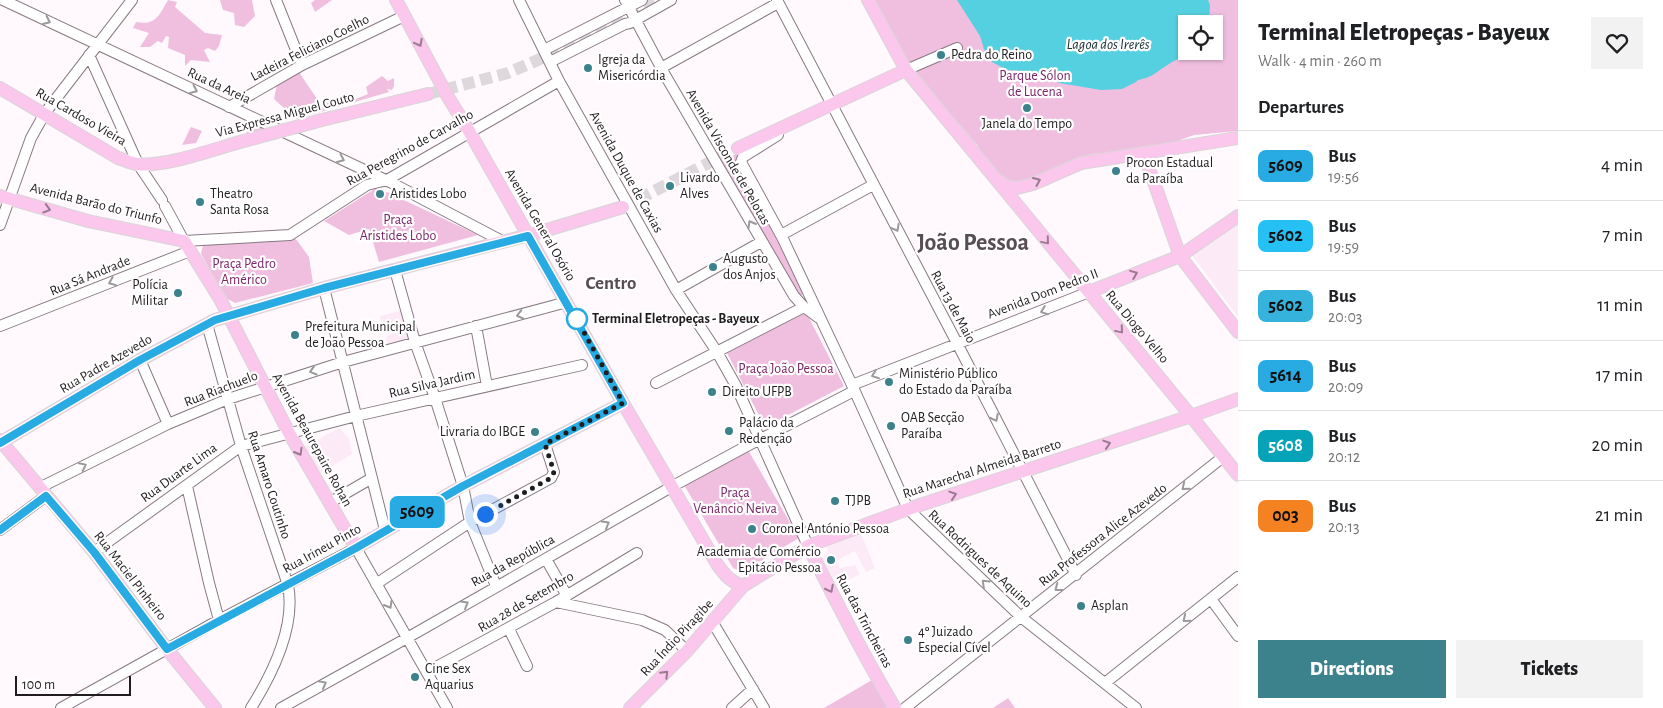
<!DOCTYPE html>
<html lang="en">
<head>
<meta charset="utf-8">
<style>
  :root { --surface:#fff; --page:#f2f2f2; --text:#202124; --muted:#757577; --line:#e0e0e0; --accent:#3c828c }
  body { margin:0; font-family:"Alegreya Sans",sans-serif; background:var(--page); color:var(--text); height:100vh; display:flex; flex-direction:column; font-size:19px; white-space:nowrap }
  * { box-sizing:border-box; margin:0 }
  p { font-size:16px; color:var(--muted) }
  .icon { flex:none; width:28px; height:28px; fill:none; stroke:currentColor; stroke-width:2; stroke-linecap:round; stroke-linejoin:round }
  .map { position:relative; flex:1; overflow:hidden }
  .panel { display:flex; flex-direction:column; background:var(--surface); width:425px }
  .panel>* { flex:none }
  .badge { padding:0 10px; border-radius:8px; font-size:18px; line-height:32px }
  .buttons { position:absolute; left:1178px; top:15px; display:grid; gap:10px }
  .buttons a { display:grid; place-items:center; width:45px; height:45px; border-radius:0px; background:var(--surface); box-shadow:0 1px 4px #0004; font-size:25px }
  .scale { position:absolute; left:15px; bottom:12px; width:116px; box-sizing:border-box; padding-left:5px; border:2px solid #211c1f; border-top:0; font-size:14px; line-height:18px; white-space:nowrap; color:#211c1f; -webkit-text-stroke:4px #fff; paint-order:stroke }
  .you { position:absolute; width:25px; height:25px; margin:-12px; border:4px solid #fff; border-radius:50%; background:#1a73e8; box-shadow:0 0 0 8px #1a73e833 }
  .map>.badge { position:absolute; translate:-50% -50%; box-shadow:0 0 0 2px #fff }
  h2 { padding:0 20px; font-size:19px; line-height:45px }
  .round { display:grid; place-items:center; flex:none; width:52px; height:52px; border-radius:0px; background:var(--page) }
  .headline { display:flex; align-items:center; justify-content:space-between; height:85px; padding:0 20px }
  h1 { font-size:24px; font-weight:800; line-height:38px }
  .primary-button { display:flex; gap:10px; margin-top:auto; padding:10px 20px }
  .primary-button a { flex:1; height:58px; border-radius:0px; background:var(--accent); color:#fff; font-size:20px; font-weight:800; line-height:58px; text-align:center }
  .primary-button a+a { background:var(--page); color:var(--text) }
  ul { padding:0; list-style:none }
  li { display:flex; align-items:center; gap:15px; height:70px; padding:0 20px; border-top:1px solid var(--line) }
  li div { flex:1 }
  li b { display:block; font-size:19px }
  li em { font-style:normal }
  li .badge { min-width:55px; font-weight:700; text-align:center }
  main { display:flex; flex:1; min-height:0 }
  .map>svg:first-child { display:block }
</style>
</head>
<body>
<main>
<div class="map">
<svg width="1238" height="708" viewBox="0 0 1238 708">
  <rect width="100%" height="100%" fill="#fff9fd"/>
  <path fill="#fcebf6" d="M1238 222V317L1191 254Z
    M403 310 412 339 387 345 386 337 392 334 389 324H385L383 320 381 321 380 316Z
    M339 428 349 438 352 454 320 473 304 447Z
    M860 531 875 568 866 572 855 551 841 558 837 562 840 568 855 565 860 574 837 586 822 558 828 553 826 545Z"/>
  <path fill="#f0bfe0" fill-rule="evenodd" d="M168 0 177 2 175 7 205 33 222 35 219 46 215 51 208 48 204 50 210 62 191 60 185 66V55L168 48 169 37 166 36 162 43 158 41 150 47H140L149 33 133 28 136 22C156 26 159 15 168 0Z
    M220 0H252L255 16 244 27 235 25 234 13 223 10Z
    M315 0H332L315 12 311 3Z
    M875 0H1238V131L1194 135 1158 148 1091 154 1060 165 1027 180 1013 182 998 176 981 153 978 146 903 58ZM1186 24H1214V51H1186Z
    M298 70C305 82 313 92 320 104L325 102 328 103 337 98 344 104 368 94 366 87 382 76 388 81 394 78V86L392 90 387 89 389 92 296 119 274 99 277 84Z
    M248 123 264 125 265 132 246 136Z
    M191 127 202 131 196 143 182 145Z
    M739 152 809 294 794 296 717 165Z
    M376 188 389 193 478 235 379 262 369 229 349 235 324 221Z
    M296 239 309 257 313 283 235 303 226 298 201 254 203 245Z
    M806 312 844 386 765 427 727 353Z
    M748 450 799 538 742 572 733 568 684 485Z
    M872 680 887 708H824Z
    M1008 698 1015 708H993Z"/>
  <path fill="#55d0e0" d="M957 0H1208L1210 5 1209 24H1186V51H1190C1182 58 1174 60 1166 66 1153 74 1153 77 1138 80L1136 82 1122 89 1101 90 1059 83 1042 75 1033 76 1022 71 1007 70 992 62 984 49 980 36Z"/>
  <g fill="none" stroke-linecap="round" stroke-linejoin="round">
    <path stroke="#ded8dc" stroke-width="12" stroke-dasharray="12 6" stroke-linecap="butt" d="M428 94 508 73 563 49 658 0
      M623 207 738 148"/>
    <g stroke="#877a82" stroke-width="12">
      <path id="minor" d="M3 0 392 183 502 241
        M276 0 302 65
        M519 0 559 81 597 149 676 290 717 352 736 386 808 546
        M625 0 665 75 794 296 804 307 819 318
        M777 0 957 343 1076 575
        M544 50 642 0
        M89 55 138 164 162 200
        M550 62 625 24 630 23 671 0
        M661 68 778 3
        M906 70 957 48
        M229 107 302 65 404 16
        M778 135 743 157 741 162 783 239 852 385 908 509 1021 617 1136 708
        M165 206 184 241 290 235 367 185 387 180 559 81
        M0 225 31 138 45 113 132 0
        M781 235 873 185
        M395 270 415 342 435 398 463 486 470 522 496 586
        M324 288 385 530
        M676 290 761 242
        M207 324 241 446 288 585C296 626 273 673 251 708
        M0 326 190 251
        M476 326 487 386
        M140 360 168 424
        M656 383 804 307
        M852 385 1089 292
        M187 486 209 583 219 620
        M39 488 168 424 228 399 343 362 567 302
        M329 503 372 478
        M0 530 46 496
        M94 552 241 446 356 416 582 365
        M546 559 567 596
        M376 584 470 522 551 478 554 472 545 444
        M1211 599 1238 636
        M556 602 642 620 665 630 687 651
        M713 623 764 708
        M509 629 527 666
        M427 672 556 602 637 553
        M1105 683 1238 577
        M61 708 219 620 356 548 447 708
        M281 708 407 638 673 486 745 447 854 391
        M732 708 753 689
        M905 708 1223 457"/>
    </g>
    <g stroke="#d7d6d7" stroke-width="14">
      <path id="major" d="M396 0 448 97 469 131 623 403 717 564C725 575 730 582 743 586
        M868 0 906 70 1191 416 1238 475
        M0 88 118 158C124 160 131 163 137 164 162 168 215 149 240 142
        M322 120 428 94
        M738 148 906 70
        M1144 154 1180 256 1238 332
        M999 181 1006 186 1017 188 1033 184 1081 163 1238 138
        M0 196 88 221 184 241 220 299 289 433 356 548 463 486 623 403
        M1089 292 1180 256 1238 216
        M0 440 94 552 167 649 215 708
        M0 443 140 360 215 320 324 288 537 233 623 207
        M808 546C836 601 863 655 895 708
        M630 708 687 651 743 586 808 546 908 509 1191 416 1238 399"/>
    </g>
    <use href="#minor" stroke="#fff" stroke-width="10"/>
    <use href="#major" stroke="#fbc7ec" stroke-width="12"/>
    <g stroke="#d7d6d7" stroke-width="14" stroke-linecap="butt">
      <path id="major-bridge" d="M240 142 322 120"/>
    </g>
    <use href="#major-bridge" stroke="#fbc7ec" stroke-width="12"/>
  </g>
  <defs><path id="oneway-chevron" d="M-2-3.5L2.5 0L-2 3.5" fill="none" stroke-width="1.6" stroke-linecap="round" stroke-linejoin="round" transform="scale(1.25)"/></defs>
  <g stroke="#9b999a">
    <use href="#oneway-chevron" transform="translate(47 21) rotate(25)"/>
    <use href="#oneway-chevron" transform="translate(194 90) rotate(25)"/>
    <use href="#oneway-chevron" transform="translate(341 159) rotate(25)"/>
    <use href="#oneway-chevron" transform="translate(751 224) rotate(-120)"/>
    <use href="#oneway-chevron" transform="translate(896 228) rotate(62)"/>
    <use href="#oneway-chevron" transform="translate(112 282) rotate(158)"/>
    <use href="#oneway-chevron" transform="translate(1044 311) rotate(159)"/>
    <use href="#oneway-chevron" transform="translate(520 315) rotate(166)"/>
    <use href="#oneway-chevron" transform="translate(313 371) rotate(163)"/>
    <use href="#oneway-chevron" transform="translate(875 375) rotate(159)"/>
    <use href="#oneway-chevron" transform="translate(995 418) rotate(63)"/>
    <use href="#oneway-chevron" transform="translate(83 466) rotate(-26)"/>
    <use href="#oneway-chevron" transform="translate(1185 487) rotate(141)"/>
    <use href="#oneway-chevron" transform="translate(606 524) rotate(-30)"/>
    <use href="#oneway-chevron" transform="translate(985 583) rotate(-137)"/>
    <use href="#oneway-chevron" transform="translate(1058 588) rotate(143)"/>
    <use href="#oneway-chevron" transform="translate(465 604) rotate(-30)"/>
    <use href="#oneway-chevron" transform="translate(389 605) rotate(60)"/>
    <use href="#oneway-chevron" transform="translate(1186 619) rotate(141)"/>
    <use href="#oneway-chevron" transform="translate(323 684) rotate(-29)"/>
  </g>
  <g stroke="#997a90">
    <use href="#oneway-chevron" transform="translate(419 43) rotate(62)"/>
    <use href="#oneway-chevron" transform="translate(1037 181) rotate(-24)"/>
    <use href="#oneway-chevron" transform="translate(47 209) rotate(16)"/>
    <use href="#oneway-chevron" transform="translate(1046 241) rotate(50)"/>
    <use href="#oneway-chevron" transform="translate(1134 274) rotate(-22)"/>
    <use href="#oneway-chevron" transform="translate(1120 330) rotate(50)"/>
    <use href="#oneway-chevron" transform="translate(1107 444) rotate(-18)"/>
    <use href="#oneway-chevron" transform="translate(299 452) rotate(60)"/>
    <use href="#oneway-chevron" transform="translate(953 495) rotate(-18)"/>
    <use href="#oneway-chevron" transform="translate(830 589) rotate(63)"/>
    <use href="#oneway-chevron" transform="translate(665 674) rotate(-45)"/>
  </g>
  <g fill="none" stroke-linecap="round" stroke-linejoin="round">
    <g stroke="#fff" stroke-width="11">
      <path id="line" d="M0 443 140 360 215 320 324 288 528 236 623 403 463 486 356 548 167 649 94 552 46 496 0 530"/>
    </g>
    <use href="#line" stroke="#28aae2" stroke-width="8"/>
    <path stroke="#211c1f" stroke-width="5" stroke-dasharray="0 9" d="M485 514 551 478 554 472 545 444 623 403 575 316 577 319"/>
  </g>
  <g fill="#3c828c" stroke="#fff" stroke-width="2">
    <circle cx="941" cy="55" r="5"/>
    <circle cx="588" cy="68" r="5"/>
    <circle cx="1027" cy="108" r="5"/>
    <circle cx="1116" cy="171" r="5"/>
    <circle cx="670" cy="186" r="5"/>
    <circle cx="380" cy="194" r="5"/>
    <circle cx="200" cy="202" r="5"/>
    <circle cx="713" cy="267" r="5"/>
    <circle cx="178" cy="293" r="5"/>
    <circle cx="295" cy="335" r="5"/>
    <circle cx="889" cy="382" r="5"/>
    <circle cx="712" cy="392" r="5"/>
    <circle cx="891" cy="426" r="5"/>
    <circle cx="729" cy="431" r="5"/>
    <circle cx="535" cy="432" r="5"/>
    <circle cx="835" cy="501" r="5"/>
    <circle cx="752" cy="529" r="5"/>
    <circle cx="831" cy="560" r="5"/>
    <circle cx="1081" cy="606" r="5"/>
    <circle cx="908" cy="640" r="5"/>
    <circle cx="415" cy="677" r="5"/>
  </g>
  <circle fill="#fff" stroke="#28aae2" stroke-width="2.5" cx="577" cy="319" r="10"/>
  <g text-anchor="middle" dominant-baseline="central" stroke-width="4.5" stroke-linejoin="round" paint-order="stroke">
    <g font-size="14" fill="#211c1f" stroke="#fff">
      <text transform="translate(310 48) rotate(-27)">Ladeira Feliciano Coelho</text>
      <text transform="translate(219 86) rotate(25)">Rua da Areia</text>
      <text transform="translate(285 115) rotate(-15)">Via Expressa Miguel Couto</text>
      <text transform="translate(81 117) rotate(30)">Rua Cardoso Vieira</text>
      <text transform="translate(410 148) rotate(-29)">Rua Peregrino de Carvalho</text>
      <text transform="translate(728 157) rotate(60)">Avenida Visconde de Pelotas</text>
      <text transform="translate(626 172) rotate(61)">Avenida Duque de Caxias</text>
      <text transform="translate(96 204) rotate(14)">Avenida Barão do Triunfo</text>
      <text transform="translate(540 225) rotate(60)">Avenida General Osório</text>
      <text transform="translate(90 276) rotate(-22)">Rua Sá Andrade</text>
      <text transform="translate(1043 294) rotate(-21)">Avenida Dom Pedro II</text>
      <text transform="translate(953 307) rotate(62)">Rua 13 de Maio</text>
      <text transform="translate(1137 327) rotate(50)">Rua Diogo Velho</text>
      <text transform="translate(106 364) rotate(-30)">Rua Padre Azevedo</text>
      <text transform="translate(432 384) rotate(-13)">Rua Silva Jardim</text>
      <text transform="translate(221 389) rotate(-21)">Rua Riachuelo</text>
      <text transform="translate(312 440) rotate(61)">Avenida Beaurepaire Rohan</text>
      <text transform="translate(982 469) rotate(-18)">Rua Marechal Almeida Barreto</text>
      <text transform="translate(179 473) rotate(-36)">Rua Duarte Lima</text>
      <text transform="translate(269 485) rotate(72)">Rua Amaro Coutinho</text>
      <text transform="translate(1103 535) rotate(-38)">Rua Professora Alice Azevedo</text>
      <text transform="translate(322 549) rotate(-29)">Rua Irineu Pinto</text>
      <text transform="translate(980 559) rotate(43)">Rua Rodrigues de Aquino</text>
      <text transform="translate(513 561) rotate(-29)">Rua da República</text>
      <text transform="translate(130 576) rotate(52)">Rua Maciel Pinheiro</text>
      <text transform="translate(526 602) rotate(-30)">Rua 28 de Setembro</text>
      <text transform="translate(864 621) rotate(62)">Rua das Trincheiras</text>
      <text transform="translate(677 638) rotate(-47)">Rua Índio Piragibe</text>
    </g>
    <g font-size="14" fill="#211c1f" stroke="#fff" text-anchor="start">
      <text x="951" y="55">Pedra do Reino</text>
      <text x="598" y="60">Igreja da<tspan x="598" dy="16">Misericórdia</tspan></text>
      <text x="1027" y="124" text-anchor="middle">Janela do Tempo</text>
      <text x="1126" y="163">Procon Estadual<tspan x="1126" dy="16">da Paraíba</tspan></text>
      <text x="680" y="178">Livardo<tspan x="680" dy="16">Alves</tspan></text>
      <text x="210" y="194">Theatro<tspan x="210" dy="16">Santa Rosa</tspan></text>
      <text x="390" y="194">Aristides Lobo</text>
      <text x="723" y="259">Augusto<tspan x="723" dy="16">dos Anjos</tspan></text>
      <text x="168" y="285" text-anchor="end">Polícia<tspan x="168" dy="16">Militar</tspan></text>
      <text x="305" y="327">Prefeitura Municipal<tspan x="305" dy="16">de João Pessoa</tspan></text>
      <text x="899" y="374">Ministério Público<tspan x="899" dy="16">do Estado da Paraíba</tspan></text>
      <text x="722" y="392">Direito UFPB</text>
      <text x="901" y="418">OAB Secção<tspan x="901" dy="16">Paraíba</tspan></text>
      <text x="739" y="423">Palácio da<tspan x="739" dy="16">Redenção</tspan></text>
      <text x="525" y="432" text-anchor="end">Livraria do IBGE</text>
      <text x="845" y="501">TJPB</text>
      <text x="762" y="529">Coronel António Pessoa</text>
      <text x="821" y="552" text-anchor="end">Academia de Comércio<tspan x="821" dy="16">Epitácio Pessoa</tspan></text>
      <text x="1091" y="606">Asplan</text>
      <text x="918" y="632">4º Juizado<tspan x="918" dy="16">Especial Cível</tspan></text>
      <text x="425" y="669">Cine Sex<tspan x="425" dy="16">Aquarius</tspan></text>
    </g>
    <g font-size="14" fill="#7a2566" stroke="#fff">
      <text x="1035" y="76">Parque Sólon<tspan x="1035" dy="16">de Lucena</tspan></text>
      <text x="398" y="220">Praça<tspan x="398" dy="16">Aristides Lobo</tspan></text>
      <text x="244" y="264">Praça Pedro<tspan x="244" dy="16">Américo</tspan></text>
      <text x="786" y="369">Praça João Pessoa</text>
      <text x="735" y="493">Praça<tspan x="735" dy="16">Venâncio Neiva</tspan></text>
    </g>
    <g font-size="14" font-weight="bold" fill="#211c1f" stroke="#fff" text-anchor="start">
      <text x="592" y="319">Terminal Eletropeças - Bayeux</text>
    </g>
    <g font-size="15" font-style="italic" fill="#1c3235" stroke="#fff">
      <text x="1108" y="44">Lagoa dos Irerês</text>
    </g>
    <g font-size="19" font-weight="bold" fill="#594d55" stroke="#fff">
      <text x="611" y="283">Centro</text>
    </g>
    <g font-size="24" font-weight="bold" fill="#594d55" stroke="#fff">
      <text x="973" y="243">João Pessoa</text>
    </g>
  </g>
</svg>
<div class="buttons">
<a><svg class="icon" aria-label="locate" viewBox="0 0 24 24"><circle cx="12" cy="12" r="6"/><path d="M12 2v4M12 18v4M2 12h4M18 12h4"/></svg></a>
</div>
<div class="scale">100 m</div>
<div class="you" style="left:485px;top:514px"></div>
<b class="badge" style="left:417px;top:512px;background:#28aae2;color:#111">5609</b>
</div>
<section class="panel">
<div class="headline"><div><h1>Terminal Eletropeças - Bayeux</h1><p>Walk · 4 min · 260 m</p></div><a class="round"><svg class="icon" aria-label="heart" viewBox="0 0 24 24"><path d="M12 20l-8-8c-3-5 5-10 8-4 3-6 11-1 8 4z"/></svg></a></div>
<h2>Departures</h2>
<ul>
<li><span class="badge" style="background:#28aae2;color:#111">5609</span><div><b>Bus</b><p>19:56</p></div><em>4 min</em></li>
<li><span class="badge" style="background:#25c0f4;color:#111">5602</span><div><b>Bus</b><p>19:59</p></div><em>7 min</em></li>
<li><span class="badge" style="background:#36b3dd;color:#111">5602</span><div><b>Bus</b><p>20:03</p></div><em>11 min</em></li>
<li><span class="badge" style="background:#28aae2;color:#111">5614</span><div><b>Bus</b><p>20:09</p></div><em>17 min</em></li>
<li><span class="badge" style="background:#06a2b7;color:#fff">5608</span><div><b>Bus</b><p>20:12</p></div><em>20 min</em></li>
<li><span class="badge" style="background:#f58220;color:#111">003</span><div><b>Bus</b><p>20:13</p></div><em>21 min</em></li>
</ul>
<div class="primary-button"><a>Directions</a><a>Tickets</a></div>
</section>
</main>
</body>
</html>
